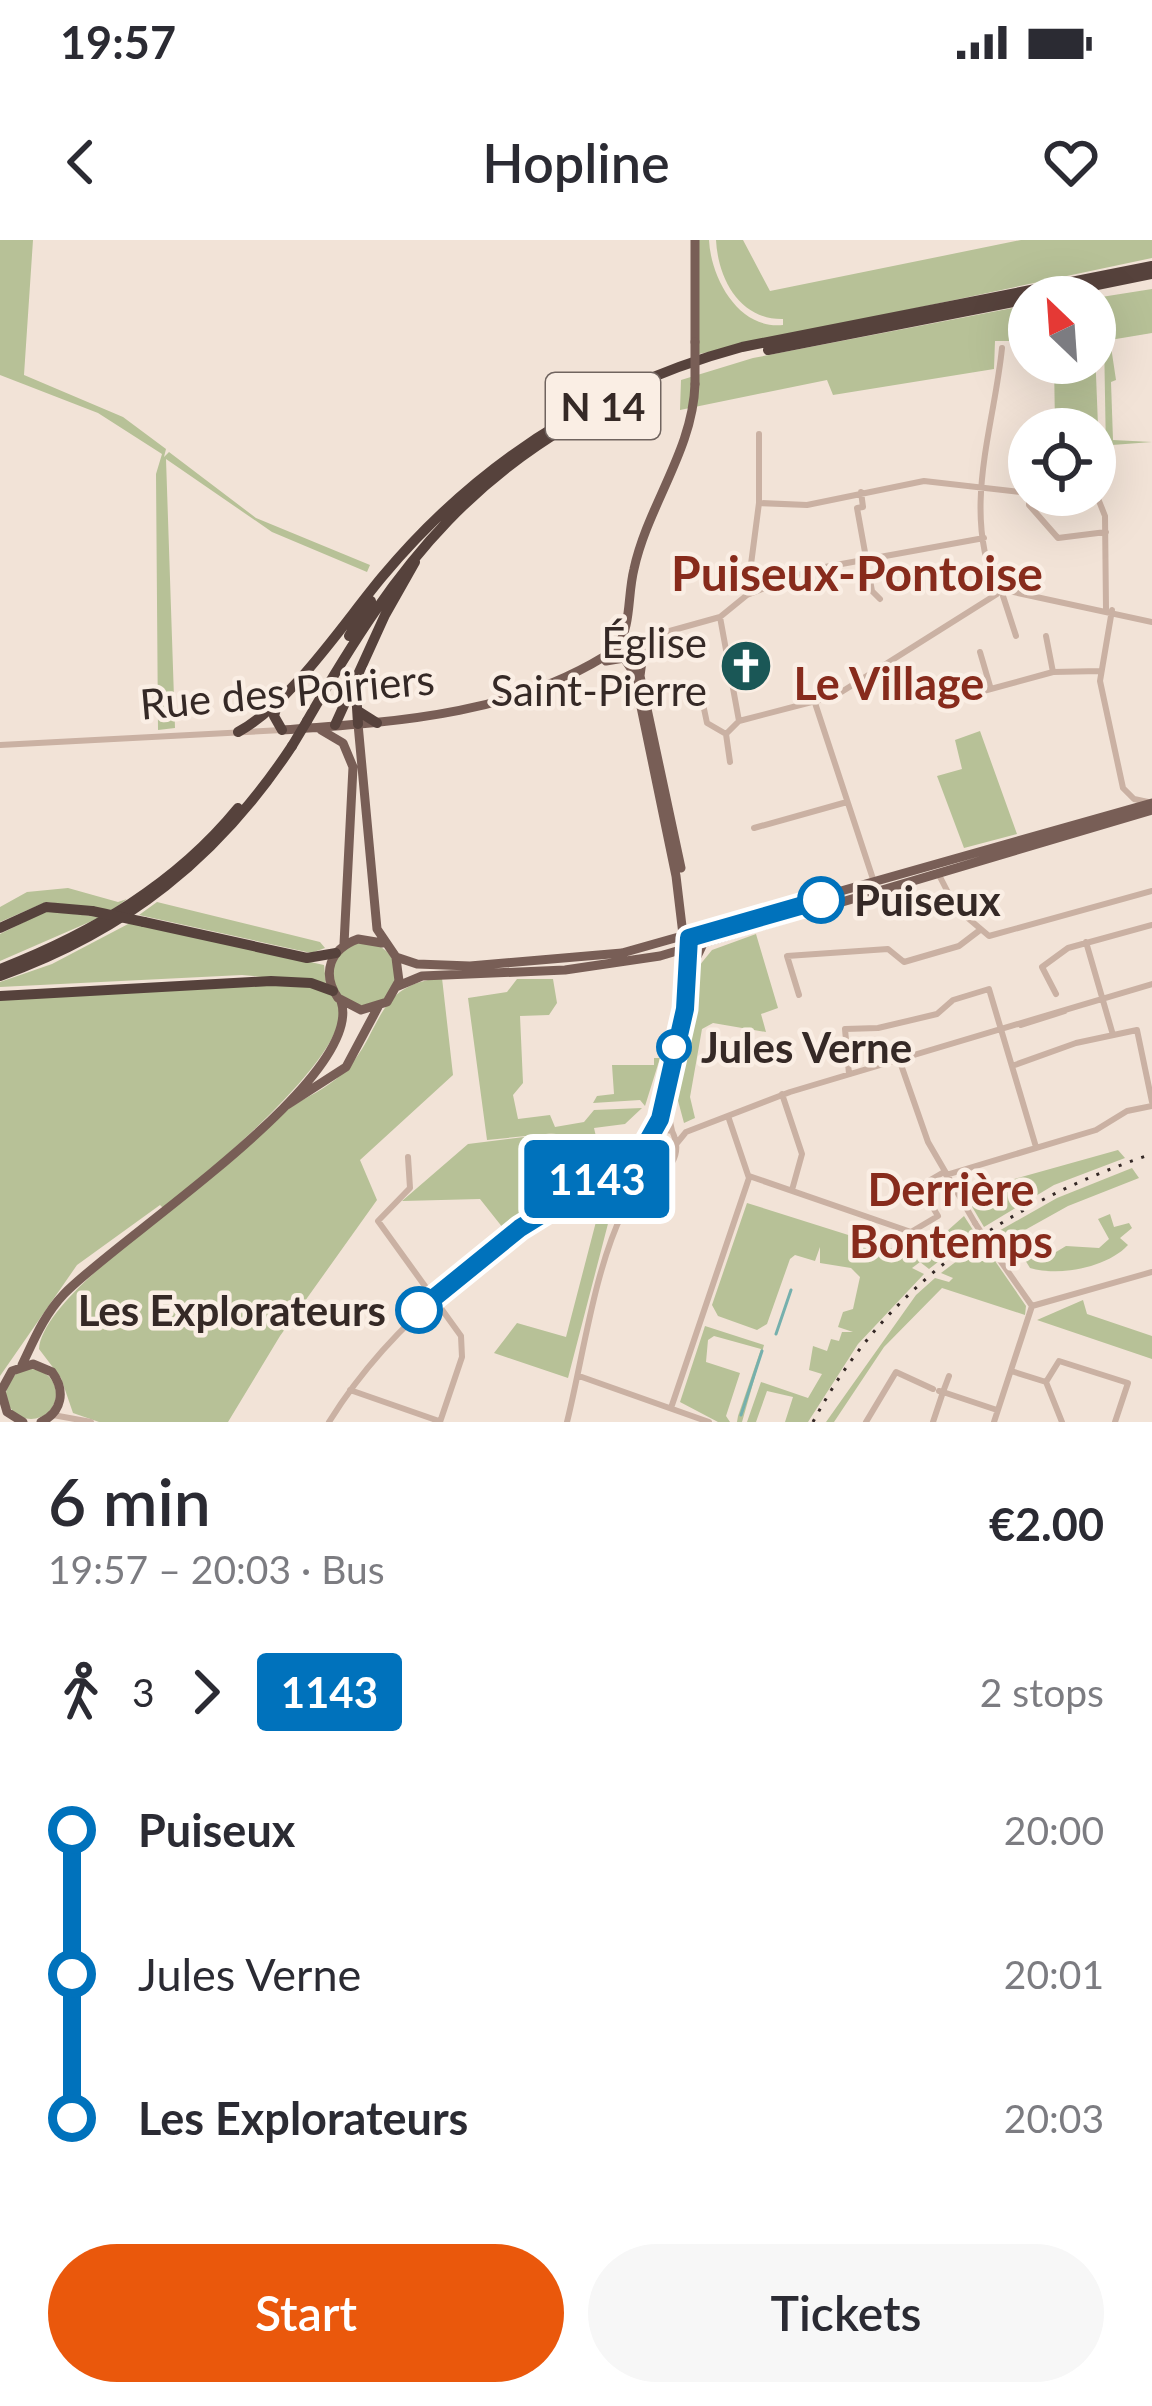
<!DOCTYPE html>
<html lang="en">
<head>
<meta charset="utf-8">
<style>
  :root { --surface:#fff; --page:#f7f7f7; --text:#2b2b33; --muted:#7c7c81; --accent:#ea580c }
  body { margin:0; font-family:Lato,sans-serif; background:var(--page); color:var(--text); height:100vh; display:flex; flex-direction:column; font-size:45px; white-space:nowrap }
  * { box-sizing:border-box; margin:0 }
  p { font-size:39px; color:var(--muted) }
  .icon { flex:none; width:66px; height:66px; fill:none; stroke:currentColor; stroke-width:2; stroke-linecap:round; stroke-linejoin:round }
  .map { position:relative; height:1182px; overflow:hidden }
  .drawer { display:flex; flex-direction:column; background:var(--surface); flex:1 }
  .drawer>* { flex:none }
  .badge { padding:0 24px; border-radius:9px; font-size:42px; line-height:78px }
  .needle { width:78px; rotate:335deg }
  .fabs { position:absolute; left:1008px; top:36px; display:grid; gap:24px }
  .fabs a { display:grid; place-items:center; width:108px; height:108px; border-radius:50%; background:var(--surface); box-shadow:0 12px 48px #0002; font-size:60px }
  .map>.badge { position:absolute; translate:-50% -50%; box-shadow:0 0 0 6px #fff }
  .legs { display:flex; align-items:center; gap:18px; height:132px; padding:0 48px; font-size:39px }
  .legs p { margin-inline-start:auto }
  .headline { display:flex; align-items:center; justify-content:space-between; height:204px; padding:0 48px }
  h1 { font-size:66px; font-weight:600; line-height:90px }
  .action { display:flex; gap:24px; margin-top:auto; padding:24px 48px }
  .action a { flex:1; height:138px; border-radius:72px; background:var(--accent); color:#fff; font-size:48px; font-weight:600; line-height:138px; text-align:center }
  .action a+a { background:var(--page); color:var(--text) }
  ul { padding:0 48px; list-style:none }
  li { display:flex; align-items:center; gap:42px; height:144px; font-size:45px }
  li i { display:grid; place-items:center; width:18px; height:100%; margin:0 15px; background:currentColor }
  li i::after { content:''; width:30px; height:30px; margin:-15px; border:9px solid; border-radius:50%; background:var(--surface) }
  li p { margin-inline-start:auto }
  li:first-child i { background:linear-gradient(#0000 50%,currentColor 0) }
  li:last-child i { background:linear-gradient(currentColor 50%,#0000 0) }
  .status { display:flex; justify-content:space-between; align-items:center; height:84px; padding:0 60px; background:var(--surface); direction:ltr }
  .status svg { height:33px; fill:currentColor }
  header { display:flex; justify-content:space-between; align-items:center; height:156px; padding:0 48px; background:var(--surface); font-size:54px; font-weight:600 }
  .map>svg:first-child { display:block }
</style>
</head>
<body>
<div class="status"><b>19:57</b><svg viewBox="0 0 49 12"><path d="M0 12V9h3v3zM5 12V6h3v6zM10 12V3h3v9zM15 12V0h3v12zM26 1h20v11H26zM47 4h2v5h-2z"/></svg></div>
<header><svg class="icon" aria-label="back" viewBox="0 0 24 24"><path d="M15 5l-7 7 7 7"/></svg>Hopline<svg class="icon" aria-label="heart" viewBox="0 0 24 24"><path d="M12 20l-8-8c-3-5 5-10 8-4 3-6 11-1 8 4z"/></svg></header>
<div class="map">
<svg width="1152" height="1182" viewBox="0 0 1152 1182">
  <rect width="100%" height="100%" fill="#f2e3d7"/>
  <path fill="#b7c197" d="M0 0H33L24 135 123 177 166 209 164 217 169 212 256 278 370 325 367 332 272 292 166 219 175 488 158 490 156 234 162 214 98 173 0 135Z
    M698 0H709C711 40 740 90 783 85V79C740 80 718 39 716 0H743L770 51 1021 0H1152V18L699 114Z
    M1152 49V93L1110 100 1116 140 1111 142 1113 200 1152 202 1112 205 1106 213 1104 98H1095V58Z
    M1029 65V101H995L994 129 833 155 827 140 680 170 681 140 753 118Z
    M1095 109 1098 186H1055L1054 123H1095Z
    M980 491 1017 594 964 608 937 536 962 529 955 500Z
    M68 648 118 662 127 659 112 670 46 662 0 682V667L27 652Z
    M157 662 320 702 325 708 311 713 139 675Z
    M46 671 101 677 0 721V694Z
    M130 683 324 725 326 743 242 735 0 747V742L52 724Z
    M756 694 778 768 761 774 766 792 713 783 702 789 690 857 695 878 684 883 673 842 696 762 699 726 712 710Z
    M332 734a32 32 0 1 1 64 0a32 32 0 1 1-64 0Z
    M442 738 453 835 360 920 377 960 280 1096 228 1182H99L73 1173 61 1138 39 1109C42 1057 190 958 234 919 251 903 268 882 288 869 306 857 326 849 342 834 383 796 372 744 442 738Z
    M517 739H553L557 763 549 775 520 776 523 843 513 855 518 879 550 875 555 887 584 882 594 870 642 868 625 884 594 888 602 922 503 988 480 959 402 961 468 904 556 893 487 900 468 758 507 752Z
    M266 745C285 745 312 742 330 754 385 791 191 945 164 969L160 965 77 1025 0 1136V759Z
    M654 818H660L645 866 640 860 593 863 597 856 614 854 612 825H654Z
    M1118 910 1125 918 1054 945 984 987 964 953Z
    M1132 928 1139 938 1068 966 996 1006 990 996 1057 958Z
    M617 949 568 1138 494 1113 517 1083 566 1097 598 974Z
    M747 963 918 1017 964 976 975 993 929 1029 920 1022 912 1028 924 1034 858 1104 808 1182H785L793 1157 767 1151 756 1182H747L761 1142 808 1158 822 1134 809 1130 813 1106 827 1111 831 1099 839 1101 842 1092H853L838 1087 843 1072 853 1069 860 1037 851 1028 820 1023V1007L815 1021 795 1015 790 1019 767 1084 757 1090 718 1076 712 1065Z
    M1110 974 1114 987 1129 983 1132 988 1120 998 1128 1005C1108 1027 1060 1037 1030 1028L1022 1015 1047 1001 1056 1012 1066 1006 1099 1008 1109 999 1098 979Z
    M982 1002 1026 1066 1025 1075 942 1048 884 1107 834 1182H826L916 1055 935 1038 949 1042 953 1038 941 1033Z
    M1083 1060 1087 1074 1152 1096V1119L1037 1080Z
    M705 1086 764 1105 742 1182H737L738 1176 761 1109 714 1096 708 1100 706 1122 740 1133 726 1176 730 1182H718L680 1162Z
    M6 1154a25 25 0 1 1 50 0a25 25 0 1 1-50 0Z"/>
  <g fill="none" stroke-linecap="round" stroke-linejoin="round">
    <path stroke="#76b0ad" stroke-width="3" d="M776 1094 791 1050
      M741 1175 762 1111"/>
    <path stroke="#cab1a3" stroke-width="6" d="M1029 219V265L1058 298 1106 292
      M1095 251 1105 276 1106 369
      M861 252 863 267 857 268 872 351 880 359
      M759 263 807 265 924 241 1029 253
      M997 350C961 271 994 188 1002 108
      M1004 350 1152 382
      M747 355 759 263V194
      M1003 356 1016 396
      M1112 370 1100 441 1123 548 1134 559 1148 562
      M720 377 739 481
      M1046 396 1053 432
      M641 399 720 377 747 355 814 329 984 298
      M980 412 990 446
      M699 445 707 483 726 494
      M976 453 1053 432 1100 431
      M815 463 874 642
      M739 481 835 456 997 354
      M0 505 282 490
      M730 522 726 494 739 481
      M754 588 847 562
      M939 635 956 668 989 696 1152 651
      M1086 702 1113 795
      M1056 754 1042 727 1068 708 1152 685
      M799 755 787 716 888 709 904 722 959 706 980 690
      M678 779 684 710 712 692
      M1021 785 1065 771
      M899 819 928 902 975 983
      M1012 826 1076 803 1137 790 1152 862
      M849 834 845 789 878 788 937 774 953 760 989 749 1036 907
      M664 854 672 891
      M782 854 802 914 792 950
      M677 903 686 892 790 852 1152 744
      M408 917 410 948 378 981 461 1096 462 1117 440 1182
      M946 935 1096 890 1127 871 1152 866
      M749 936 911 992 938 976 920 946 944 932
      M657 937 644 932 640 920 660 879 685 769 689 708
      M625 964 643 931
      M990 1006 1032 1066
      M1032 1066 1152 1032
      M1011 1131 1046 1142 1062 1182
      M579 1136 709 1182
      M1046 1142 1059 1121 1128 1143 1115 1182
      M350 1150 439 1181
      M939 1151 943 1152 949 1136
      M671 1168 749 938 728 876
      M53 1175 91 1182
      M329 1182C406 1057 523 991 641 913
      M567 1182C583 1118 594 1031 623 972 637 944 692 931 672 891L656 888
      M866 1182 896 1132 933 1149
      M933 1182 943 1152 997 1170
      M994 1182 1032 1066"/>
    <path stroke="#785e56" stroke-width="9" d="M695 0V102
      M624 398 637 397 644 406 640 436 681 628
      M606 421 624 418 634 433 676 636 684 703
      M358 484 377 689 396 717 417 724 470 726 622 713 1152 563
      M282 490C396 482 518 475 616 409 632 386 627 357 634 329 648 265 693 210 695 144
      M321 490 343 503 353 527 344 704
      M382 703 358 699C330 709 321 733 338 758L361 770 387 762 399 741 396 718
      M689 733 702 706
      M398 746 422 736 565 730 660 716 1152 570
      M287 865 346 827 378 767
      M22 1125C34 1100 44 1075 64 1054 115 1000 367 838 341 761
      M23 1182 7 1172 1 1151 12 1131 33 1124 52 1132C66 1151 62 1172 41 1182"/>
    <path stroke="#56423c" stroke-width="10" d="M1038 57 1152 34
      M768 110 1029 59
      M349 396 371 361
      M356 451 358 484
      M278 462 274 476 282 490
      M358 471 377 483
      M307 481C400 319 476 221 652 143
      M335 485 385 375 415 322
      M238 492C291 463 343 384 382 337 478 222 597 146 742 107L1152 26
      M144 682 307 718 336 713
      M0 688 46 667 92 671
      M0 729C92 693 175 645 238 568
      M0 736C126 691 218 618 292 506
      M0 756 271 741 311 743 333 751"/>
    <path stroke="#352926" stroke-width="3" stroke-dasharray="3 9" stroke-linecap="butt" d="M813 1182C885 1045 1008 962 1152 914"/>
    <path stroke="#cab1a3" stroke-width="6" d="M975 983 990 1006"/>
    <path stroke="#785e56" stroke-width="9" d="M695 144V102"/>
    <path stroke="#56423c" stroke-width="10" d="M292 506 307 481
      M92 671 144 682"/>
  </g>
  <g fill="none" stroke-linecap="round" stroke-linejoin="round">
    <g stroke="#fff" stroke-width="27">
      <path id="line-1" d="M419 1070 520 988 641 913 660 879 685 769 689 698 821 660"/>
    </g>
    <use href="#line-1" stroke="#0072bc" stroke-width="18"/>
  </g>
  <defs>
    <g id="church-disc" transform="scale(2.7)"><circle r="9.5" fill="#1a5756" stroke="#faeee4"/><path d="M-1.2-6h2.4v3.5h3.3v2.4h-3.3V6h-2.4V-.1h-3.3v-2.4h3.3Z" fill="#fff"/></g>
  </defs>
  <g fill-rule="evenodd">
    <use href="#church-disc" x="746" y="426"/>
  </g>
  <g fill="#fff" stroke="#0072bc" stroke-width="6">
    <circle cx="821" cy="660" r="21"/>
    <circle cx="674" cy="807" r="15"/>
    <circle cx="419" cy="1070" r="21"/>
  </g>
  <g text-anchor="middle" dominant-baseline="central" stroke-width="9" stroke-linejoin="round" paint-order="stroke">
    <rect fill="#faeee4" stroke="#70645f" stroke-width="3" x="546" y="133" width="114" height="66" rx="9"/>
    <g font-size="39" font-weight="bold" fill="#352926">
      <text x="603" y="166">N 14</text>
    </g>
    <g font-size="42" fill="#352926" stroke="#faeee4" text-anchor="end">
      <text x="707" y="402">Église<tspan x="707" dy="48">Saint-Pierre</tspan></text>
    </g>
    <g font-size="42" fill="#352926" stroke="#faeee4">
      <text transform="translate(287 451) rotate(-5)">Rue des Poiriers</text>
    </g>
    <g font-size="42" font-weight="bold" fill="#352926" stroke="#faeee4" text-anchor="start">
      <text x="854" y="660">Puiseux</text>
      <text x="701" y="807">Jules Verne</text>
      <text x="386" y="1070" text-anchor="end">Les Explorateurs</text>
    </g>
    <g font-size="45" font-weight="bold" fill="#872b1c" stroke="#faeee4">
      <text x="889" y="443">Le Village</text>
      <text x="951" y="949">Derrière<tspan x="951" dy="52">Bontemps</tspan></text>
    </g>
    <g font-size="48" font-weight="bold" fill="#872b1c" stroke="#faeee4">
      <text x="857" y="332">Puiseux-Pontoise</text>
    </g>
  </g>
</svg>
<div class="fabs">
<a><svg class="needle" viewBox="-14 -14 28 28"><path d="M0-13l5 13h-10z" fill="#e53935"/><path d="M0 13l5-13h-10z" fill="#7c7c81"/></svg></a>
<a><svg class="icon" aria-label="locate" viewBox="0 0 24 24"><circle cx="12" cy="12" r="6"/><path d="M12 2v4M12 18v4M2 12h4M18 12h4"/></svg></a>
</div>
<b class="badge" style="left:597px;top:939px;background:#0072bc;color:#fff">1143</b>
</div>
<section class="drawer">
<div class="headline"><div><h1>6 min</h1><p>19:57 – 20:03 · Bus</p></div><b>€2.00</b></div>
<div class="legs"><svg class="icon" aria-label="walk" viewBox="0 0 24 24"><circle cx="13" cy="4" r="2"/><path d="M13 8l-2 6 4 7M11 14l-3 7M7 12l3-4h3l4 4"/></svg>3<svg class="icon" aria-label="forward" viewBox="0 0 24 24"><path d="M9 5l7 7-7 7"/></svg><b class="badge" style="background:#0072bc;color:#fff">1143</b><p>2 stops</p></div>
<ul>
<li><i style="color:#0072bc"></i><b>Puiseux</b><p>20:00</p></li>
<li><i style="color:#0072bc"></i><span>Jules Verne</span><p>20:01</p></li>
<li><i style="color:#0072bc"></i><b>Les Explorateurs</b><p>20:03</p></li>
</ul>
<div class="action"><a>Start</a><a>Tickets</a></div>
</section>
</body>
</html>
